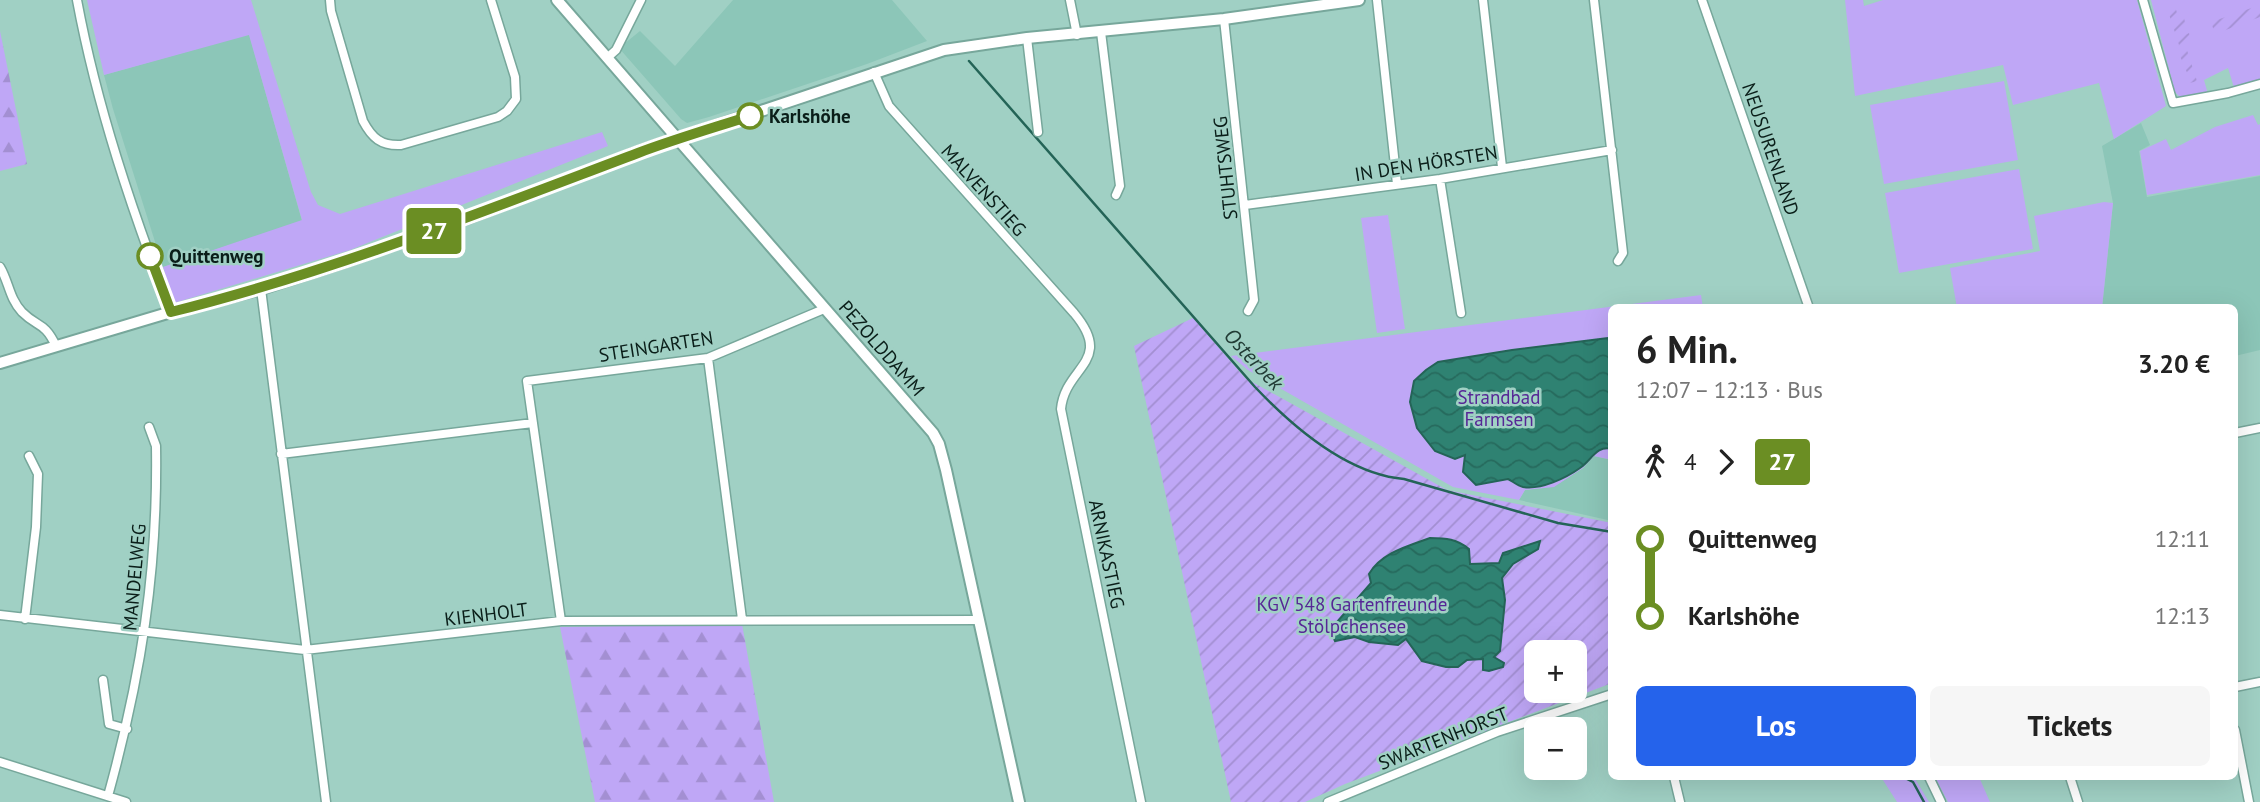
<!DOCTYPE html>
<html lang="de">
<head>
<meta charset="utf-8">
<style>
  :root { --surface:#fff; --page:#f6f6f6; --text:#222; --muted:#767676; --accent:#2563eb }
  body { margin:0; font-family:"PT Sans",sans-serif; background:var(--page); color:var(--text); height:100vh; display:flex; flex-direction:column; font-size:26px; white-space:nowrap }
  * { box-sizing:border-box; margin:0 }
  p { font-size:23px; color:var(--muted) }
  .icon { flex:none; width:38px; height:38px; fill:none; stroke:currentColor; stroke-width:2; stroke-linecap:round; stroke-linejoin:round }
  .map { position:relative; flex:1; overflow:hidden }
  .sheet { position:absolute; left:1608px; top:304px; width:630px; height:476px; display:flex; flex-direction:column; background:var(--surface); border-radius:10px; box-shadow:0 7px 28px #0002 }
  .sheet>* { flex:none }
  .badge { padding:0 14px; border-radius:5px; font-size:24px; line-height:46px }
  .buttons { position:absolute; left:1524px; top:640px; display:grid; gap:14px }
  .buttons a { display:grid; place-items:center; width:63px; height:63px; border-radius:10px; background:var(--surface); box-shadow:0 7px 28px #0002; font-size:35px }
  .map>.badge { position:absolute; translate:-50% -50%; box-shadow:0 0 0 4px #fff }
  .legs { display:flex; align-items:center; gap:10px; height:77px; padding:0 28px; font-size:23px }
  .legs p { margin-inline-start:auto }
  .headline { display:flex; align-items:center; justify-content:space-between; height:119px; padding:0 28px }
  h1 { font-size:38px; font-weight:700; line-height:52px }
  .action { display:flex; gap:14px; margin-top:auto; padding:14px 28px }
  .action a { flex:1; height:80px; border-radius:10px; background:var(--accent); color:#fff; font-size:28px; font-weight:700; line-height:80px; text-align:center }
  .action a+a { background:var(--page); color:var(--text) }
  ul { padding:0 28px; list-style:none }
  li { display:flex; align-items:center; gap:24px; height:77px; font-size:26px }
  li i { display:grid; place-items:center; width:10px; height:100%; margin:0 9px; background:currentColor }
  li i::after { content:''; width:18px; height:18px; margin:-9px; border:5px solid; border-radius:50%; background:var(--surface) }
  li p { margin-inline-start:auto }
  li:first-child i { background:linear-gradient(#0000 50%,currentColor 0) }
  li:last-child i { background:linear-gradient(currentColor 50%,#0000 0) }
  .map>svg:first-child { display:block }
</style>
</head>
<body>
<div class="map">
<svg width="2260" height="802" viewBox="0 0 2260 802">
  <defs>
    <pattern id="forest-firs" width="22" height="20" patternUnits="userSpaceOnUse" patternTransform="scale(1.75)"><rect width="22" height="20" fill="#bfa7f6"/><path d="M5 1l3.5 6h-7zM16 11l3.5 6h-7z" fill="#a38fd2"/></pattern>
    <pattern id="garden-furrows" width="10" height="10" patternUnits="userSpaceOnUse" patternTransform="scale(1.75)"><rect width="10" height="10" fill="#bfa7f6"/><path d="M-1 1l2-2M0 10L10 0M9 11l2-2" fill="none" stroke="#a38fd2"/></pattern>
    <pattern id="water-waves" width="16" height="10" patternUnits="userSpaceOnUse" patternTransform="scale(1.75)"><rect width="16" height="10" fill="#2f8272"/><path d="M0 5q4-4 8 0t8 0" fill="none" stroke="#266a5d"/></pattern>
  </defs>
  <rect width="100%" height="100%" fill="#a0d0c4"/>
  <path fill="#8cc6b8" d="M733 0H892L927 41 867 64 709 117 687 123 681 119 619 48 640 31 675 66Z
    M249 34 302 221 163 267 113 109 104 75Z
    M2141 123 2150 145 2139 151 2147 197 2260 176V350L2235 356V308H2102L2113 203 2102 146Z
    M1594 456 1612 460V521L1519 500 1525 490 1554 486 1583 468Z"/>
  <path fill="#bfa7f6" d="M87 0H251L311 192 318 205 340 214 602 132 608 146 350 250 174 303 163 267 302 220 249 35 104 75Z
    M1845 0H1863L1864 6 1883 0H2137L2166 106 2114 139 2099 83 2013 105 2003 65 1855 96Z
    M2151 0H2260V82L2236 94 2228 68 2204 80 2208 94 2180 97 2175 92Z
    M2004 81 2018 160 1884 184 1870 105Z
    M2253 115 2258 125 2260 124V175L2147 195 2140 151 2166 139 2171 150 2215 127Z
    M2019 169 2033 249 1899 273 1885 193Z
    M2104 202 2113 203 2102 308H1957L1950 268 2040 251 2034 216Z
    M1388 215 1405 329 1377 333 1361 218Z
    M1701 295 1703 308H1612V460L1594 456 1583 468 1554 487 1525 490 1519 500 1453 487 1248 370 1231 356Z
    M1881 777H1914L1929 802H1897Z
    M1935 777H1979L1990 802H1948Z"/>
  <path fill="url(#forest-firs)" d="M0 31 27 164 0 171Z
    M742 624 774 802H595L560 627Z"/>
  <path fill="url(#garden-furrows)" fill-rule="evenodd" d="M2260 5V17L2215 34 2211 22Z
    M2175 6 2179 20 2184 18 2186 26 2181 27 2184 35 2189 33 2191 41 2185 44 2197 81 2190 83 2186 76 2188 75 2180 56 2181 51 2178 49 2179 45 2167 8Z
    M1193 318 1245 378 1447 490 1612 523V683L1345 784 1305 802H1231L1134 346ZM1536 653H1575V691H1536Z"/>
  <path fill="url(#water-waves)" stroke="#246457" stroke-width="2" d="M1608 338 1612 339V449C1596 445 1592 460 1580 468 1566 478 1541 490 1523 487 1518 486 1512 481 1508 479L1476 485 1463 472 1465 455 1455 459 1435 451 1417 428 1410 402 1414 381 1426 370 1438 362 1512 350Z
    M1430 538C1446 538 1457 539 1469 549L1470 564 1499 563 1503 553 1540 541 1538 549 1513 564 1502 578 1505 600 1500 651 1494 657 1504 663 1503 667 1489 671 1483 670V659L1467 660 1458 667H1446L1422 661 1406 639 1398 645 1369 642 1355 637 1335 641 1330 630 1371 583 1369 574C1381 553 1408 546 1430 538Z"/>
  <g fill="none" stroke-linecap="round" stroke-linejoin="round">
    <path stroke="#246457" stroke-width="2.5" d="M969 61 1255 387C1293 427 1347 474 1404 479L1558 523 1612 532
      M1903 777 1913 782 1924 802"/>
    <g stroke="#77a79b" stroke-width="11">
      <path id="street" d="M77 0C97 107 132 211 171 312
        M330 0 331 11 363 121C372 138 381 146 401 145L498 117 507 111 516 99 515 77 491 0
        M1070 0 1077 35
        M1377 0 1397 184
        M1483 0 1502 167
        M1594 0 1623 253 1618 261
        M1702 0 1809 308
        M2143 0 2173 103 2228 93 2260 84
        M1224 19 1254 300 1248 311
        M1101 32 1120 186 1116 195
        M1027 38 1038 132
        M607 58 616 50 641 0
        M874 72 889 106 1074 313C1115 362 1065 366 1061 409L1141 802
        M1440 179 1461 313
        M1245 205 1440 179 1612 150
        M0 267C9 282 9 298 22 312 38 328 44 321 56 346
        M261 289 326 802
        M708 358 742 619
        M2235 433 2260 428
        M281 454 533 423
        M0 615 305 650 561 621 979 620
        M25 619 36 527 38 474 29 456
        M561 621 527 381 708 358 824 309
        M103 680 109 724 127 729
        M2235 687 2260 682
        M2235 730 2249 802
        M0 762 126 802
        M1674 777 1680 802
        M1929 777 1941 802
        M2070 777 2078 802
        M108 796C141 676 158 571 156 446L149 427
        M1328 802 1497 732 1612 694"/>
    </g>
    <g stroke="#77a79b" stroke-width="14">
      <path id="secondary" d="M557 0 933 433 939 444 946 470 1019 802
        M0 363 171 312 261 289 346 261 468 218 641 151 944 50 1027 38 1224 19 1359 0"/>
    </g>
    <use href="#street" stroke="#fff" stroke-width="8"/>
    <use href="#secondary" stroke="#fff" stroke-width="10"/>
  </g>
  <g fill="none" stroke-linecap="round" stroke-linejoin="round">
    <g stroke="#fff" stroke-width="16">
      <path id="line-1" d="M150 256 171 312C331 272 484 211 638 153 675 139 713 128 750 116"/>
    </g>
    <use href="#line-1" stroke="#6b8e23" stroke-width="10"/>
  </g>
  <g fill="#fff" stroke="#6b8e23" stroke-width="3.5">
    <circle cx="750" cy="116" r="12"/>
    <circle cx="150" cy="256" r="12"/>
  </g>
  <g text-anchor="middle" dominant-baseline="central" stroke-width="5" stroke-linejoin="round" paint-order="stroke">
    <g font-size="19" font-weight="bold" fill="#0a1e19" stroke="#a0d0c4" text-anchor="start">
      <text x="769" y="116">Karlshöhe</text>
      <text x="169" y="256">Quittenweg</text>
    </g>
    <g font-size="19" fill="#0a1e19" stroke="#a0d0c4">
      <text transform="translate(1771 149) rotate(71)">NEUSURENLAND</text>
      <text transform="translate(1426 163) rotate(-9)">IN DEN HÖRSTEN</text>
      <text transform="translate(1225 168) rotate(-96)">STUHTSWEG</text>
      <text transform="translate(984 190) rotate(48)">MALVENSTIEG</text>
      <text transform="translate(656 346) rotate(-9)">STEINGARTEN</text>
      <text transform="translate(882 348) rotate(49)">PEZOLDDAMM</text>
      <text transform="translate(1107 554) rotate(78)">ARNIKASTIEG</text>
      <text transform="translate(134 577) rotate(-85)">MANDELWEG</text>
      <text transform="translate(486 614) rotate(-7)">KIENHOLT</text>
      <text transform="translate(1443 738) rotate(-22)">SWARTENHORST</text>
    </g>
    <g font-size="19" fill="#562796" stroke="#a0d0c4">
      <text x="1499" y="397">Strandbad<tspan x="1499" dy="22">Farmsen</tspan></text>
      <text x="1352" y="604">KGV 548 Gartenfreunde<tspan x="1352" dy="22">Stölpchensee</tspan></text>
    </g>
    <g font-size="21" font-style="italic" fill="#223c36" stroke="#a0d0c4">
      <text transform="translate(1254 359) rotate(47)">Osterbek</text>
    </g>
  </g>
</svg>
<div class="buttons">
<a>+</a>
<a>−</a>
</div>
<b class="badge" style="left:434px;top:231px;background:#6b8e23;color:#fff">27</b>
<section class="sheet">
<div class="headline"><div><h1>6 Min.</h1><p>12:07 – 12:13 · Bus</p></div><b>3.20 €</b></div>
<div class="legs"><svg class="icon" aria-label="walk" viewBox="0 0 24 24"><circle cx="13" cy="4" r="2"/><path d="M13 8l-2 6 4 7M11 14l-3 7M7 12l3-4h3l4 4"/></svg>4<svg class="icon" aria-label="forward" viewBox="0 0 24 24"><path d="M9 5l7 7-7 7"/></svg><b class="badge" style="background:#6b8e23;color:#fff">27</b></div>
<ul>
<li><i style="color:#6b8e23"></i><b>Quittenweg</b><p>12:11</p></li>
<li><i style="color:#6b8e23"></i><b>Karlshöhe</b><p>12:13</p></li>
</ul>
<div class="action"><a>Los</a><a>Tickets</a></div>
</section>
</div>
</body>
</html>
